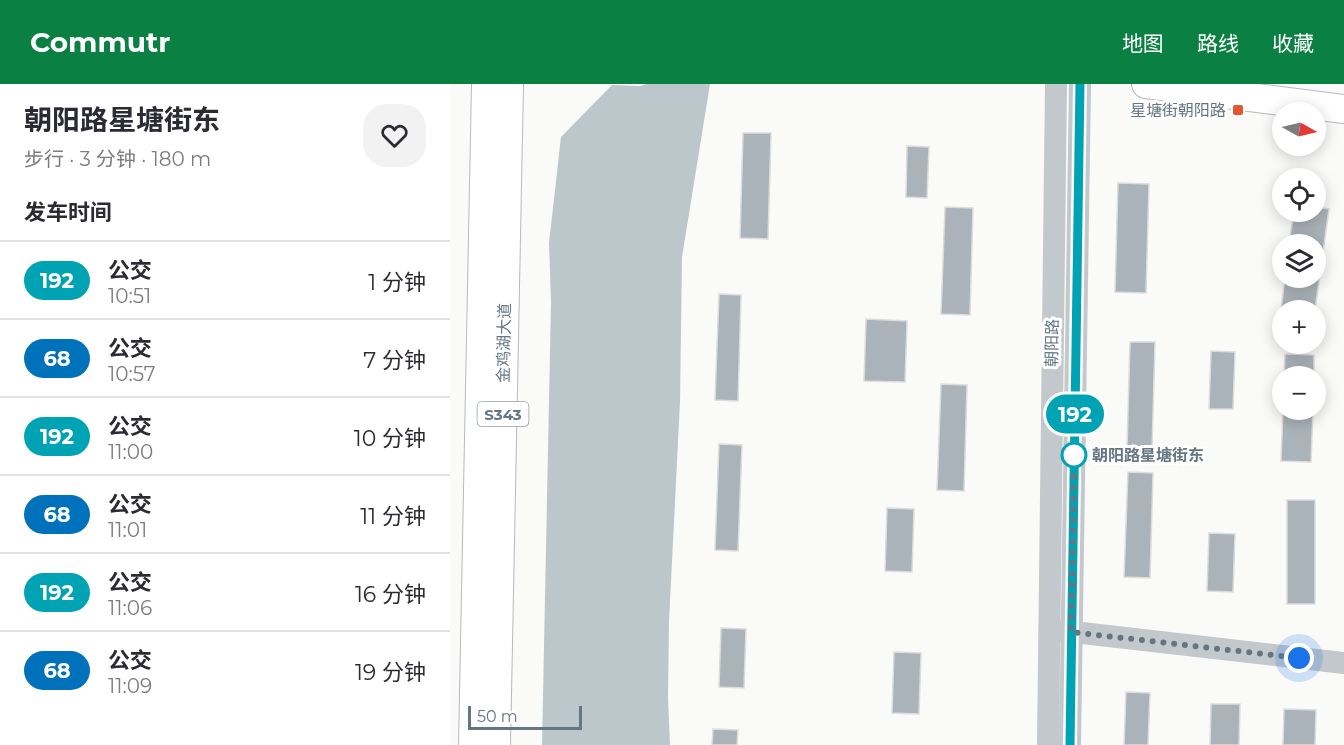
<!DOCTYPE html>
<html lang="zh">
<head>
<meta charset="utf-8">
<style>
  :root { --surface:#fff; --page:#f2f2f3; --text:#2b2b33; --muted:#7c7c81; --line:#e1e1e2; --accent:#0b8043 }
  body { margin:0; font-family:Montserrat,"Noto Sans SC",sans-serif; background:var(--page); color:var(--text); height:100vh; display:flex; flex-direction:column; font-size:22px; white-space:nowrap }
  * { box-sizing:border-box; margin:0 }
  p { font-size:20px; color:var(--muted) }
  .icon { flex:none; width:33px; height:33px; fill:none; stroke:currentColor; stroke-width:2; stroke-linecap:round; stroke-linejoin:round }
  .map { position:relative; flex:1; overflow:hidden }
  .panel { display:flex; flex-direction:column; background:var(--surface); width:450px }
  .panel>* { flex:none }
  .badge { padding:0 12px; border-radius:20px; font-size:21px; line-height:39px }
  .needle { width:39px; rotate:98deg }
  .buttons { position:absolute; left:822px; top:18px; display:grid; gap:12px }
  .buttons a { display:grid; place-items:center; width:54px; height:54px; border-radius:50%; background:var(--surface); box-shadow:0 3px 15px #0003; font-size:30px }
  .scale { position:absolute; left:18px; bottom:15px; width:114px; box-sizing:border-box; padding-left:6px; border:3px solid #657683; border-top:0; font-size:16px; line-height:21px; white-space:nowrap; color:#657683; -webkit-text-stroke:4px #fff; paint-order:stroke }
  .you { position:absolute; width:30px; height:30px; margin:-15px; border:4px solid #fff; border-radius:50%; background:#1a73e8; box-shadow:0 0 0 9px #1a73e833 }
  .map>.badge { position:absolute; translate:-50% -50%; box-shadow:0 0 0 3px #fff }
  h2 { padding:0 24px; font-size:22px; line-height:54px }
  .round { display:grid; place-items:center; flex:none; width:63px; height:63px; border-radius:24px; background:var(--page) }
  .overview { display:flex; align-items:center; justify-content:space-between; height:102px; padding:0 24px }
  h1 { font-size:28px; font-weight:700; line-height:45px }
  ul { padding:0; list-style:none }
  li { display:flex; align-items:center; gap:18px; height:78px; padding:0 24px; border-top:2px solid var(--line) }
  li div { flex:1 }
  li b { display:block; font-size:22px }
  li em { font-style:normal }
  li .badge { min-width:66px; font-weight:700; text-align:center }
  header { display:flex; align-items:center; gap:36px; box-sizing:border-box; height:84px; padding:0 30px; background:var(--accent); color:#fff }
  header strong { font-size:28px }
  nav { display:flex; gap:33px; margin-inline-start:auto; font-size:21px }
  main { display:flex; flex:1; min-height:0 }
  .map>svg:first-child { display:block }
</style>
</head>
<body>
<header>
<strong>Commutr</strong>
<nav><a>地图</a><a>路线</a><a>收藏</a></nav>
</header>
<main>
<section class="panel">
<div class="overview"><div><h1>朝阳路星塘街东</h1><p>步行 · 3 分钟 · 180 m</p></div><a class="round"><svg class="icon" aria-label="heart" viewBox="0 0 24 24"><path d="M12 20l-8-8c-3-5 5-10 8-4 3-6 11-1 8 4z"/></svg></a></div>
<h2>发车时间</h2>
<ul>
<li><span class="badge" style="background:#00a3b4;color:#fff">192</span><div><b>公交</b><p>10:51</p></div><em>1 分钟</em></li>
<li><span class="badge" style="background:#0072bc;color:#fff">68</span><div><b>公交</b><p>10:57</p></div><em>7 分钟</em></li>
<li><span class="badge" style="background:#00a3b4;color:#fff">192</span><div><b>公交</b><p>11:00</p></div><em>10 分钟</em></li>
<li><span class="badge" style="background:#0072bc;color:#fff">68</span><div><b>公交</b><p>11:01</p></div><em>11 分钟</em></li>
<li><span class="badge" style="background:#00a3b4;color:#fff">192</span><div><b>公交</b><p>11:06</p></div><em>16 分钟</em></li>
<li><span class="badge" style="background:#0072bc;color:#fff">68</span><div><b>公交</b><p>11:09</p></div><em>19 分钟</em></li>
</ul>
</section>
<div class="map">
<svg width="894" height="661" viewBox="0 0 894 661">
  <rect width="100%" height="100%" fill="#fafaf8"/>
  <path fill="#bbc7cb" d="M197 0H260L232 173 230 318 219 538 218 614 220 661H92L101 218 99 159 111 53 162 1 190 2Z"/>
  <path fill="#aab3b9" stroke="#dcdcda" stroke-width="1.5" d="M293 49H321L318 155 290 154Z
    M457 62 479 63 477 114 456 113Z
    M668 99 699 100 696 209 665 208Z
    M495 123 523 124 520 231 491 230Z
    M866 123 879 125 865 226H831L835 194H866V160H839L844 128H866Z
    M269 210 291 211 288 317 265 316Z
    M416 235 457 237 455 298 414 297Z
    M680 258H705L702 365 677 364Z
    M761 267 785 268 783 325H759Z
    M835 270 864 271V292H834Z
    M491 300 517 301 514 407 487 406Z
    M833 326H863L861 378 831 377Z
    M269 360 292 361 288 467 265 466Z
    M678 388 703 389 700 494 674 493Z
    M837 416H865V520H837Z
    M437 424 464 425 462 488 435 487Z
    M759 449 785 450 783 508 757 507Z
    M271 544 296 545 294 604 269 603Z
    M444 568 471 569 469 630 442 629Z
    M676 608 700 609 698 661H674Z
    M761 620H790L789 661H760Z
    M834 625 866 626 865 661H833Z
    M263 645 288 646 287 661H262Z"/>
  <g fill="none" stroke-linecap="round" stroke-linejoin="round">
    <g stroke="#b5babe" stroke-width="30">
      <path id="primary" d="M696 0 894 25
        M23 661 36 0
        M46 661 59 0"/>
    </g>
    <path stroke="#c3c8cc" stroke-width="22" d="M606 546 894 579
      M598 661 606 0
      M620 661 630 0"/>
    <use href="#primary" stroke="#fff" stroke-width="28"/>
  </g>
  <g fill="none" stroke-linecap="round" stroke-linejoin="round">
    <g stroke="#fff" stroke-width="14">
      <path id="line" d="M620 661 630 0"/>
    </g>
    <use href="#line" stroke="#00a3b4" stroke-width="9"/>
    <path stroke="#657683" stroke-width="6" stroke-dasharray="0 10.8" d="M624 371 621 548 849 574"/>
  </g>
  <rect fill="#e4572e" stroke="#fff" stroke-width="2" x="782" y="20" width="12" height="12" rx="3"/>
  <circle fill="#fff" stroke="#00a3b4" stroke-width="3" cx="624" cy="371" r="12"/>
  <g text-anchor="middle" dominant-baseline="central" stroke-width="6" stroke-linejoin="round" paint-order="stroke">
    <rect fill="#fff" stroke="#939fa8" stroke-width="1.5" x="27.5" y="318" width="51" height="24" rx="4.5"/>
    <g font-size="15" font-weight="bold" fill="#657683">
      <text x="53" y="330">S343</text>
    </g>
    <g font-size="16" fill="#657683" stroke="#fff" text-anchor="end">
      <text x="776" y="26">星塘街朝阳路</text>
    </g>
    <g font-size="16" fill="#657683" stroke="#fff">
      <text transform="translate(54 259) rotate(-89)">金鸡湖大道</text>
      <text transform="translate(602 259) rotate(-89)">朝阳路</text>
    </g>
    <g font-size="16" font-weight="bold" fill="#657683" stroke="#fff" text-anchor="start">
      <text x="642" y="371">朝阳路星塘街东</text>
    </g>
  </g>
</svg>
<div class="buttons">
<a><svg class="needle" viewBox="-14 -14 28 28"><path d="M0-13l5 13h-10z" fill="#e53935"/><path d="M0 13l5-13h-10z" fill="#7c7c81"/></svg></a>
<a><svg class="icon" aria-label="locate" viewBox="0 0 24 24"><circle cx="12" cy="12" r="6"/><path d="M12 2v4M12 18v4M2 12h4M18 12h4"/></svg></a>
<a><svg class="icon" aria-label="layers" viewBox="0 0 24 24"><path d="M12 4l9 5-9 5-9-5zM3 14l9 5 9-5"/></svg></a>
<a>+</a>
<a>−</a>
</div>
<div class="scale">50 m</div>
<div class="you" style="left:849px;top:574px"></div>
<b class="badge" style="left:625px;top:330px;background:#00a3b4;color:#fff">192</b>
</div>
</main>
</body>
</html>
